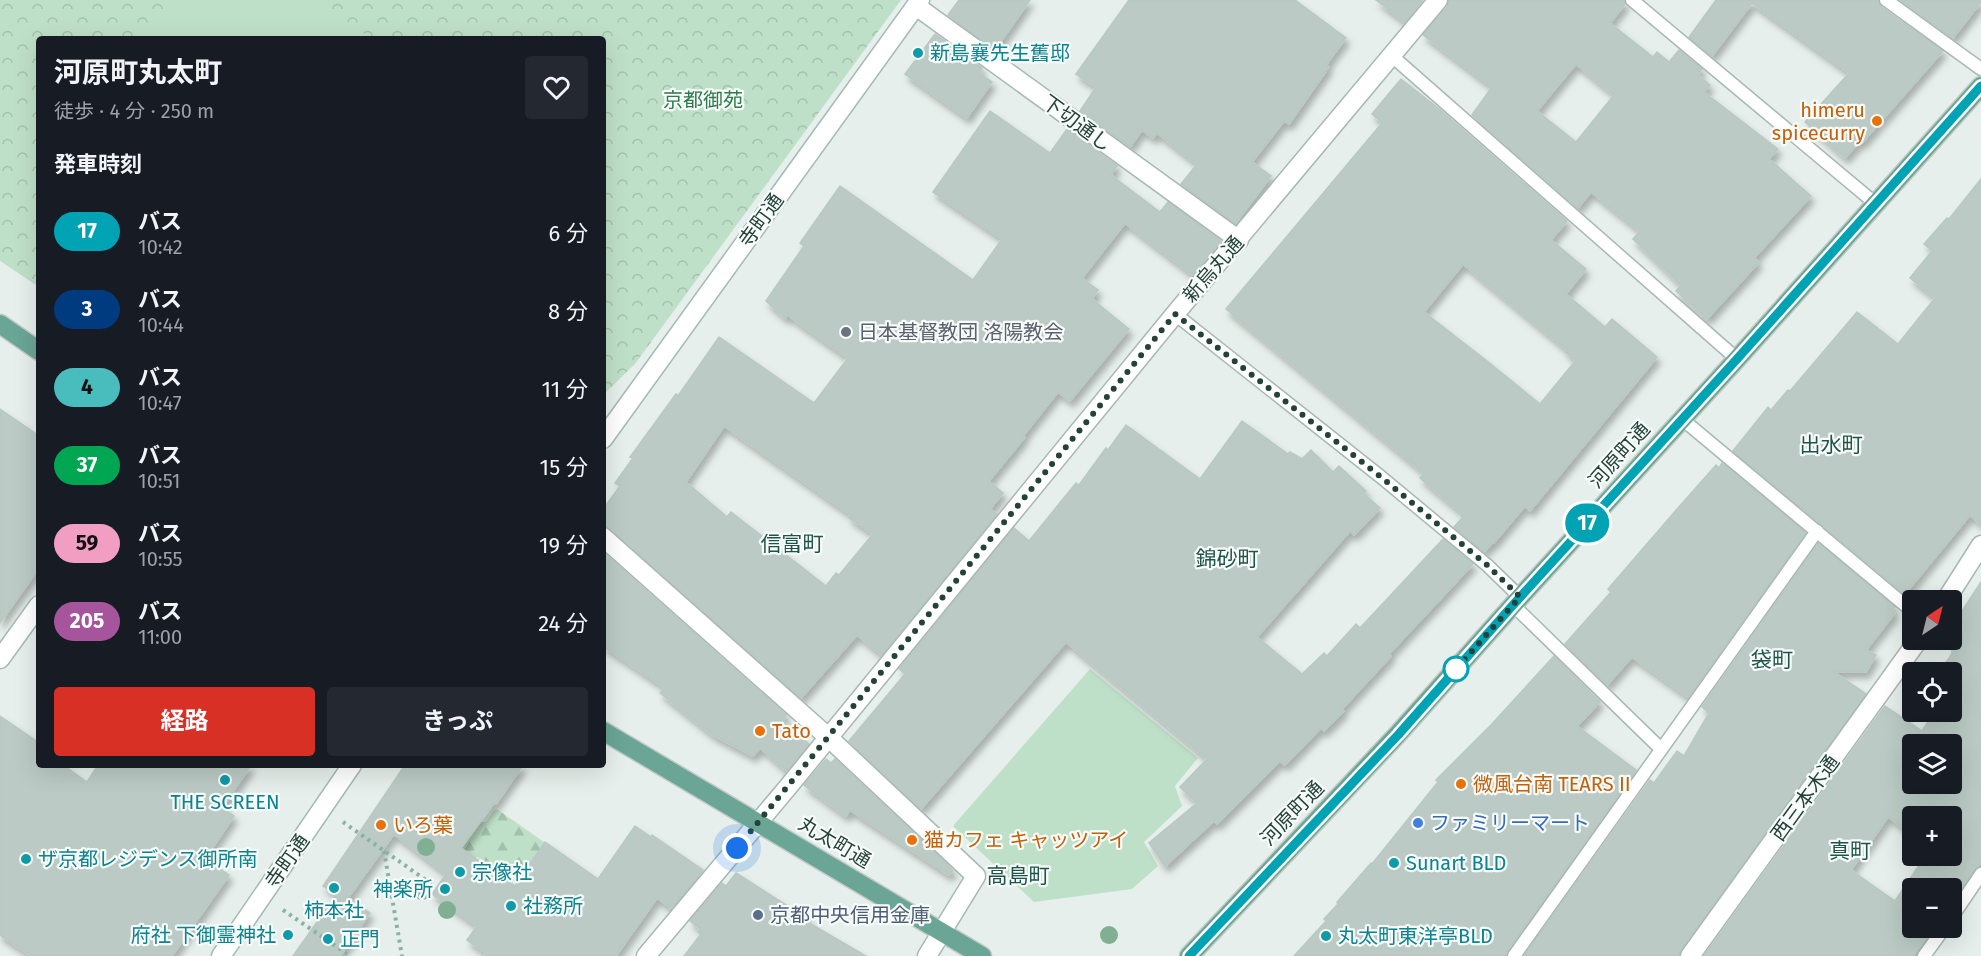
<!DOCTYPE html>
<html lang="ja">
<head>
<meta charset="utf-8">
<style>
  :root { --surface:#171b24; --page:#242831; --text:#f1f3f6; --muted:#9ea1a6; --accent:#d93025 }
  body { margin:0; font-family:"Fira Sans","Noto Sans JP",sans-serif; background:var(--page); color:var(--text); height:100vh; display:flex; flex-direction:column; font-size:22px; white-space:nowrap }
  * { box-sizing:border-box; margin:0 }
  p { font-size:20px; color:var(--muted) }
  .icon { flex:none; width:33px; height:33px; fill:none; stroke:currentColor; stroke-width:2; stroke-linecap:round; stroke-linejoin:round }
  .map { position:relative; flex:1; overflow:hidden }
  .sheet { position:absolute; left:36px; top:36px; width:570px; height:732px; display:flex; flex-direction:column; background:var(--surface); border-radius:6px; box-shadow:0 6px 24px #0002 }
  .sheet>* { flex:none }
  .badge { padding:0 12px; border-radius:20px; font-size:21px; line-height:39px }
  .needle { width:39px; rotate:35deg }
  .buttons { position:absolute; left:1902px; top:590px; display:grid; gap:12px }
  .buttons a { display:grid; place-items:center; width:60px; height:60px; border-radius:6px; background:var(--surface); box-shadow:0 6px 24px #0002; font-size:30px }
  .you { position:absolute; width:30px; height:30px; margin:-15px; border:4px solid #fff; border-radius:50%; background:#1a73e8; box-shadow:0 0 0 9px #1a73e833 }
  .map>.badge { position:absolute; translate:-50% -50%; box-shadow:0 0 0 3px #fff }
  h2 { padding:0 18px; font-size:22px; line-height:54px }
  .round { display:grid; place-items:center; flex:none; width:63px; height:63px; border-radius:6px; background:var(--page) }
  .summary { display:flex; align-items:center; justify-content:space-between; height:102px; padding:0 18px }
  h1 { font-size:28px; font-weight:700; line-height:45px }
  .primary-button { display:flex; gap:12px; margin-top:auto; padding:12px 18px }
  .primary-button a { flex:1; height:69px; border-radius:6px; background:var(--accent); color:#fff; font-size:24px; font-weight:700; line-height:69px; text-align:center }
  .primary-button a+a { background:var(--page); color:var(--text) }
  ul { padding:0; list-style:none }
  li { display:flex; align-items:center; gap:18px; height:78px; padding:0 18px }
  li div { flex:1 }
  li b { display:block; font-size:22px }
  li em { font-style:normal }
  li .badge { min-width:66px; font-weight:700; text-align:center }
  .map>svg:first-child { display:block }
</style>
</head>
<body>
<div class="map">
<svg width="1981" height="956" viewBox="0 0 1981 956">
  <defs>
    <pattern id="forest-firs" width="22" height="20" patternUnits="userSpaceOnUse" patternTransform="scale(1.5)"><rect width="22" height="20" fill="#bfe0c8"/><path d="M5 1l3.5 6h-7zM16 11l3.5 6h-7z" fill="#a4c1ad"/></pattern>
    <pattern id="park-crowns" width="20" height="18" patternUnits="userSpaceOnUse" patternTransform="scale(1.5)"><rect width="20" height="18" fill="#bfe0c8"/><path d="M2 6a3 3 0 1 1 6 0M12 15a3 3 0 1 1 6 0" fill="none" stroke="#a4c1ad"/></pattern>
    <filter id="shadow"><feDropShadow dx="3.5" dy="6" stdDeviation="3" flood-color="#0004"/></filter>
  </defs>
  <rect width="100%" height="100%" fill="#e6efeb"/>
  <path fill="url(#forest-firs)" d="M497 809 551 847 526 871H523L516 880 512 881 478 857 457 858 472 815 482 822H486L493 811Z"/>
  <path fill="url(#park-crowns)" d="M0 0H901L635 364 603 395V39H39V287L0 261Z"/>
  <path fill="#bfe0c8" d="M169 0H316L372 39H142Z
    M1090 669 1198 758 1175 786 1182 806 1144 842 1158 866 1132 889 1034 902 953 826Z"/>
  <path fill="#bbcac4" stroke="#b8c9c2" stroke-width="1.5" fill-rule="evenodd" filter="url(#shadow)" d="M959 0H1030L995 50 948 15Z
    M1129 0H1295L1346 38 1326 65 1329 67 1289 124 1284 121 1252 162 1271 176 1235 224 1181 184 1197 164 1157 133 1153 138 1142 130 1130 147 1080 111 1096 87 1076 74Z
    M1376 0H1423L1405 22Z
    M1449 0H1624L1625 4 1610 23 1653 57 1657 52 1669 62 1679 50 1702 69 1698 75 1710 85 1704 92 1778 149 1769 159 1811 196 1754 258 1759 262 1707 319 1676 291 1681 285 1633 239 1640 231 1591 192 1578 208 1472 115 1492 87 1423 35 1447 7ZM1576 64 1614 95 1576 142 1537 111Z
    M1716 0H1878L1881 7 1943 51 1862 143 1860 141 1845 158 1805 122 1849 73 1752 3 1712 56 1689 37Z
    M1900 0H1981V2L1953 38Z
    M935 34 982 68 979 73 992 82 967 118 905 74Z
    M1401 79 1438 108 1567 221 1551 240 1586 269 1566 294 1605 327 1612 319 1657 357 1530 511 1525 506 1494 543 1493 542 1484 552 1454 527 1463 517 1461 516 1463 514 1420 478 1424 473 1226 309 1382 123 1372 114ZM1463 264 1567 350 1565 352 1576 360 1540 404 1487 361 1424 312Z
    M990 111 1050 153 1067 129 1117 166 1111 175 1160 212 1168 202 1221 241 1193 275 1125 223 1082 278 1098 290 1092 299 1129 329 1070 401 1058 392 1023 436 1025 437 989 481 1003 493 990 509 997 514 882 655 857 635 801 698 610 529 603 526V509L620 486 615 483 633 458 630 457 676 394 678 396 719 337 814 403 848 358 787 315 785 318 766 301 804 246 800 243 840 186 973 280 1002 239 933 192ZM724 426 851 515 849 518 873 534 839 575 836 573 826 586 731 512 727 517 686 482Z
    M1981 179V525L1970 515 1905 594 1733 451 1768 407 1771 410 1788 390 1790 391 1857 312 1898 344 1935 298 1910 278 1932 251 1924 244 1947 218 1949 219Z
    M0 409 39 436V568L0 623Z
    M1242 421 1288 454 1290 452 1302 459 1311 450 1333 472 1339 466 1366 491 1364 494 1380 508 1354 535 1350 531 1257 637 1302 674 1324 653 1327 656 1356 624 1360 628 1443 539 1473 564 1389 654 1391 656 1342 709 1344 711 1324 731 1321 728 1285 765 1280 761 1217 824 1214 821 1165 866 1149 843 1197 803 1180 787 1207 759 1066 642 921 809 849 741 905 674 899 669 1014 528 1029 541 1076 483 1079 485 1106 448 1108 450 1126 425 1200 479Z
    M1722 463 1806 533 1688 697 1632 657 1607 685 1565 644 1611 592 1608 589 1678 508 1716 465 1719 468Z
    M1818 543 1895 607 1892 610 1895 613 1866 650 1876 655 1866 672H1834L1866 694 1681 949 1679 956H1524L1650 780 1654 783 1677 751 1684 756 1709 713 1702 707Z
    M603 552 786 715 783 721 809 744 787 771 760 748 753 756 713 735 660 693 665 688 603 646Z
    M1981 582V862L1952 901V888H1912V927H1933L1913 956H1704L1885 706 1922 731 1935 711H1952V688L1963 672H1939L1952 654V626ZM1912 744H1952V783H1912ZM1912 816H1952V855H1926L1895 901 1851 870 1888 817 1912 834Z
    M1554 656 1600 702 1577 726 1636 770 1507 951 1506 956H1294L1326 921 1324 919 1338 904 1337 902 1371 863 1372 864 1438 782 1436 780 1491 725Z
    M0 716 39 743V765H63L87 782 98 765H251L222 808 234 816 205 859 229 875 172 956H32L0 935Z
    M826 759 831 763 835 759 948 865 953 871 949 875 850 810 846 816 804 785Z
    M405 765H523L496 804 494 803 461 848 515 886 545 842 598 879 635 826 651 837 652 835 703 870 671 908 657 898 616 956H490L467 940 477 926 432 894 446 874 394 834 348 898 370 913 340 956H293L336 895 323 886Z
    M736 873 811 921 809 923 866 956H684L701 934 698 932 700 929 690 921 722 883 726 886Z"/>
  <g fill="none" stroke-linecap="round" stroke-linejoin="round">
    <g stroke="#a8b8b2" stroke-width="15">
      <path id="lane" d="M1632 0 1876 204
        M1886 0 1981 69
        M1392 56 1737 359
        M1175 314 1381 477 1487 565 1520 597
        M1682 419 1912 611
        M1513 605 1661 749
        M1952 917 1981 874
        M1514 956 1817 531
        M1924 956 1945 927"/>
    </g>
    <g stroke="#a8b8b2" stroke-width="21">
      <path id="street" d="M916 6 1239 240
        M603 537 828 737 976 876 927 956
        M1946 600 1981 545
        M0 659 39 605
        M646 956 788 787 1175 314 1438 0
        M1690 956 1919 639"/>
    </g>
    <g stroke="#a4bbb3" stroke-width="21">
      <path id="secondary" d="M603 439 920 0
        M221 956 352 765"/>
    </g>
    <g stroke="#c2cac8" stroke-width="21">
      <path id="primary" d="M0 324 39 351
        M603 731 982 956
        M1189 956 1397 735 1513 605 1737 359 1981 86"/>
    </g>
    <path stroke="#86b3a5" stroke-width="4" stroke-dasharray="3 4.5" stroke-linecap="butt" d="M343 822 433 885
      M384 851 402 956
      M283 910 350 956"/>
    <use href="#lane" stroke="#fff" stroke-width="12"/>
    <use href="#street" stroke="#fff" stroke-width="18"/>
    <use href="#secondary" stroke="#fff" stroke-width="18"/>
    <use href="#primary" stroke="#6aa596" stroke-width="18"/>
  </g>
  <g fill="#80af93">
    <circle cx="426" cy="847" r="9"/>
    <circle cx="422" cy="891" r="9"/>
    <circle cx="447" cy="910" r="9"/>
    <circle cx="1109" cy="935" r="9"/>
  </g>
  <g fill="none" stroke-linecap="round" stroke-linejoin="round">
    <g stroke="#fff" stroke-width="14">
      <path id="line" d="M1189 956 1398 735 1513 605 1737 359 1981 86"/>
    </g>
    <use href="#line" stroke="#00a3b4" stroke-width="9"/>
    <path stroke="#24423a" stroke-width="6" stroke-dasharray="0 10.8" d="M737 848 1175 314 1381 477 1487 565 1520 597 1456 669"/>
  </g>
  <g fill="#0f9aa8" stroke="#f7fbf9" stroke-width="2">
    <circle cx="918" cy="53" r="6"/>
    <circle cx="225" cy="780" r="6"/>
    <circle cx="26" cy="859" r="6"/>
    <circle cx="1394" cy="863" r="6"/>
    <circle cx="460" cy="872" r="6"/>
    <circle cx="334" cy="888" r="6"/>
    <circle cx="445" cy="889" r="6"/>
    <circle cx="511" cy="906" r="6"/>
    <circle cx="288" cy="935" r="6"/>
    <circle cx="1326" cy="936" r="6"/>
    <circle cx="328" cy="939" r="6"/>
  </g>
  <g fill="#e8710a" stroke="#f7fbf9" stroke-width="2">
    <circle cx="1877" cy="121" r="6"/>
    <circle cx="760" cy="731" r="6"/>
    <circle cx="1461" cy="784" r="6"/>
    <circle cx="381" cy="825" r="6"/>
    <circle cx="912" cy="840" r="6"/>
  </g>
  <circle fill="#6b7280" stroke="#f7fbf9" stroke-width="2" cx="846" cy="332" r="6"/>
  <circle fill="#fff" stroke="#00a3b4" stroke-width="3" cx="1456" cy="669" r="12"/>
  <circle fill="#3f7fe0" stroke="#f7fbf9" stroke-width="2" cx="1418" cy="823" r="6"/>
  <circle fill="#5c6f8a" stroke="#f7fbf9" stroke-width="2" cx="758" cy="915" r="6"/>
  <g text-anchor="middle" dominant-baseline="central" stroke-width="4.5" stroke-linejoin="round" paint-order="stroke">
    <g font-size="20" fill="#0d838f" stroke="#f7fbf9" text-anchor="start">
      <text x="930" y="53">新島襄先生舊邸</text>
      <text x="225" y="802" text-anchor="middle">THE SCREEN</text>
      <text x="38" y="859">ザ京都レジデンス御所南</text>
      <text x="1406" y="863">Sunart BLD</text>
      <text x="472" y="872">宗像社</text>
      <text x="433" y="889" text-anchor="end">神楽所</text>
      <text x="523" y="906">社務所</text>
      <text x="334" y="910" text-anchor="middle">柿本社</text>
      <text x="276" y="935" text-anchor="end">府社 下御霊神社</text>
      <text x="1338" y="936">丸太町東洋亭BLD</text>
      <text x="340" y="939">正門</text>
    </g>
    <g font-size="20" fill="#2d7a4b" stroke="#f7fbf9">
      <text x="703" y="100">京都御苑</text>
    </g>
    <g font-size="20" fill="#c56008" stroke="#f7fbf9" text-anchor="start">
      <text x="1865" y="110" text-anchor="end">himeru<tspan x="1865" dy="23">spicecurry</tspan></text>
      <text x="772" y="731">Tato</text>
      <text x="1473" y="784">微風台南 TEARS II</text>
      <text x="393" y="825">いろ葉</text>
      <text x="924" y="840">猫カフェ キャッツアイ</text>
    </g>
    <g font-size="20" fill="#24423a" stroke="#f7fbf9">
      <text transform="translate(1077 123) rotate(36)">下切通し</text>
      <text transform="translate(761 220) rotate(-54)">寺町通</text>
      <text transform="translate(1213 269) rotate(-49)">新烏丸通</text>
      <text transform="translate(1619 455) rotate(-48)">河原町通</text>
      <text transform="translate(1805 798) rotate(-54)">西三本木通</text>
      <text transform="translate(1292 813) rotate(-46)">河原町通</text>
      <text transform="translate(835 842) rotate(31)">丸太町通</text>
      <text transform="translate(287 861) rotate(-55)">寺町通</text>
    </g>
    <g font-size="20" fill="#5b616d" stroke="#f7fbf9" text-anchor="start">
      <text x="858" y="332">日本基督教団 洛陽教会</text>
    </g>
    <g font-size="20" fill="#366cbe" stroke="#f7fbf9" text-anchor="start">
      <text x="1430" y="823">ファミリーマート</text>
    </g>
    <g font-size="20" fill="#4e5e75" stroke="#f7fbf9" text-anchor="start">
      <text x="770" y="915">京都中央信用金庫</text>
    </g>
    <g font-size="21" fill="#1f5548" stroke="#f7fbf9">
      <text x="1831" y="445">出水町</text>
      <text x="792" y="544">信富町</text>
      <text x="1227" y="559">錦砂町</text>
      <text x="1772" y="660">袋町</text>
      <text x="1850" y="851">真町</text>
      <text x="1018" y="876">高島町</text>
    </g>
  </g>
</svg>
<div class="buttons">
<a><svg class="needle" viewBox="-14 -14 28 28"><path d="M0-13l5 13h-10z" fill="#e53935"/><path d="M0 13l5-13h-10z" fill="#9ea1a6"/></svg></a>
<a><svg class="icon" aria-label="locate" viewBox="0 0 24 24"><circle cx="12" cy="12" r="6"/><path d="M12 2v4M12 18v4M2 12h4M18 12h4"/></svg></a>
<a><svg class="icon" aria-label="layers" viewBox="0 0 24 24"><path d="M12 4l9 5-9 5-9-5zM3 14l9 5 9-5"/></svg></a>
<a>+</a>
<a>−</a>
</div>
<div class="you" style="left:737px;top:848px"></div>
<b class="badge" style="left:1587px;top:523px;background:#00a3b4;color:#fff">17</b>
<section class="sheet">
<div class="summary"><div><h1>河原町丸太町</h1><p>徒歩 · 4 分 · 250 m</p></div><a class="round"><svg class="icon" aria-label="heart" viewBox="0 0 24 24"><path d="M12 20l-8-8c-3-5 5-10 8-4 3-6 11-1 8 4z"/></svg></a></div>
<h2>発車時刻</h2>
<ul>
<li><span class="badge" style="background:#00a3b4;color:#fff">17</span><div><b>バス</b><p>10:42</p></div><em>6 分</em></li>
<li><span class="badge" style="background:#003b80;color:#fff">3</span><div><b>バス</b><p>10:44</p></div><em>8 分</em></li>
<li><span class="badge" style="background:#49bcbd;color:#111">4</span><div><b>バス</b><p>10:47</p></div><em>11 分</em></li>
<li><span class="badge" style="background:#00a651;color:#fff">37</span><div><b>バス</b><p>10:51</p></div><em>15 分</em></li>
<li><span class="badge" style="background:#f19ec2;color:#111">59</span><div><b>バス</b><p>10:55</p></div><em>19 分</em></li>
<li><span class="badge" style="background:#a6559d;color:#fff">205</span><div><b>バス</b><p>11:00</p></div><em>24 分</em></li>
</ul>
<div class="primary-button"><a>経路</a><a>きっぷ</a></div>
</section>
</div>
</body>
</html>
